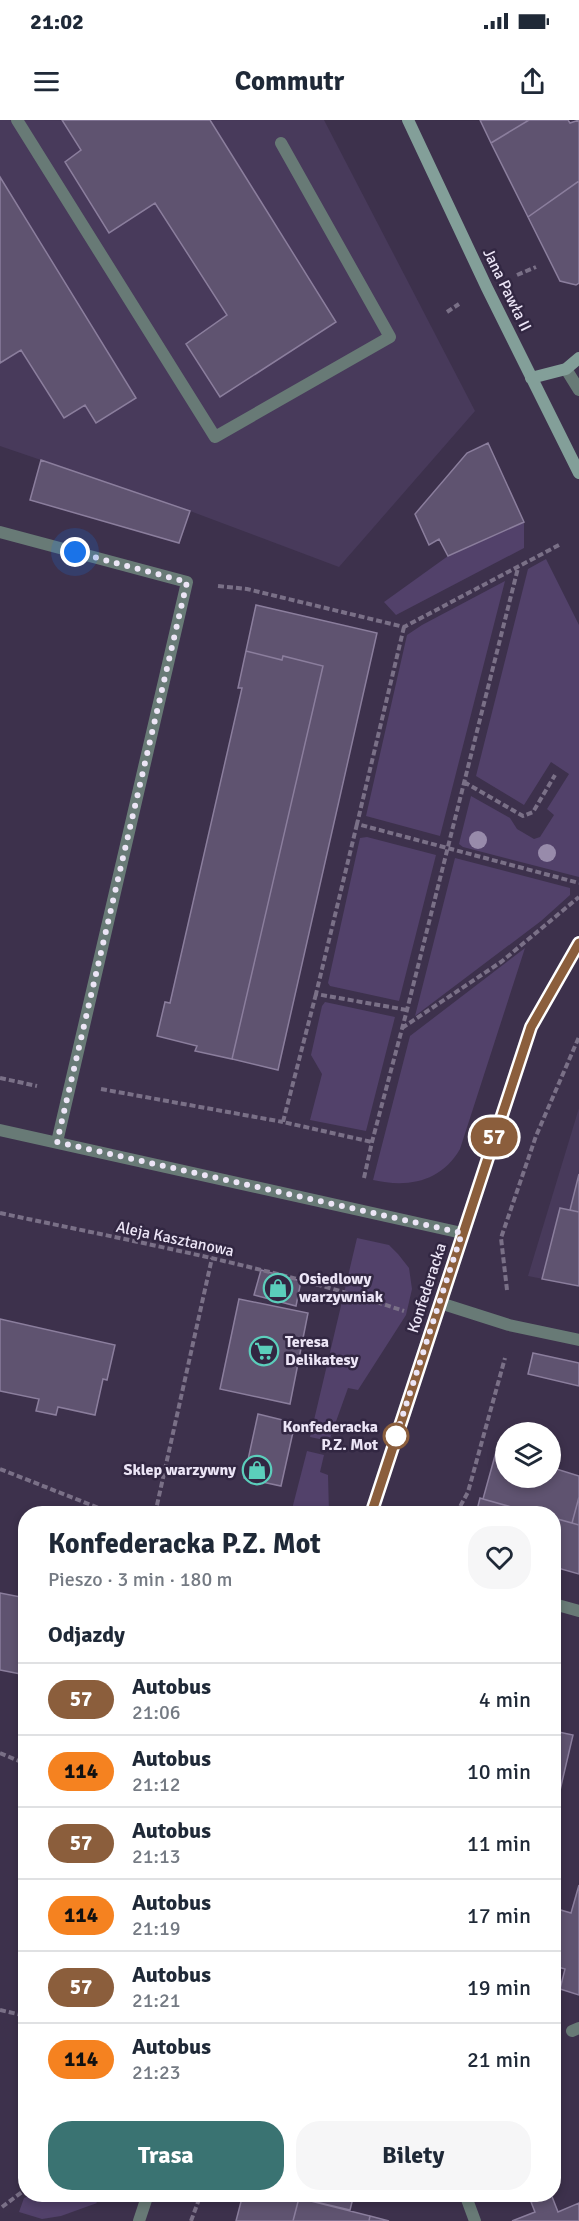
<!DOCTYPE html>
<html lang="pl">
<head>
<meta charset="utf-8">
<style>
  :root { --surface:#fff; --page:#f6f6f7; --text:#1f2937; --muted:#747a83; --line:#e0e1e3; --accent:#3a7372 }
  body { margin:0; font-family:Signika,sans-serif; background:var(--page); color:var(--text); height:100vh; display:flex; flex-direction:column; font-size:22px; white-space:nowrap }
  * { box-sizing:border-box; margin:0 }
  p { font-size:20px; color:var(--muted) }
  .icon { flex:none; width:33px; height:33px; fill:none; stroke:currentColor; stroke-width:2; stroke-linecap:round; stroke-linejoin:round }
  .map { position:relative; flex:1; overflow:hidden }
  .sheet { position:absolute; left:18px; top:1386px; width:543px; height:696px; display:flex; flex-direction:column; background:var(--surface); border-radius:24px; box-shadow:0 3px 9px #0003 }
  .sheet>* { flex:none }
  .badge { padding:0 12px; border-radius:20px; font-size:21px; line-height:39px }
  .tools { position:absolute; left:495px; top:1302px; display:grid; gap:12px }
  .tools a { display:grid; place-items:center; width:66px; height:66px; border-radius:50%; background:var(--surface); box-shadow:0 3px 9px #0003; font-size:30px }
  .you { position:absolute; width:30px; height:30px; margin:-15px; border:4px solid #fff; border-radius:50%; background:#1a73e8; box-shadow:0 0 0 9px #1a73e833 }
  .map>.badge { position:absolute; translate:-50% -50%; box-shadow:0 0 0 3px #fff }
  h2 { padding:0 30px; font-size:22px; line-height:54px }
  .round { display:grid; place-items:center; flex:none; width:63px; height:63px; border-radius:24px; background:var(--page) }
  .summary { display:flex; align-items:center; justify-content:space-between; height:102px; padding:0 30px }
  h1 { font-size:28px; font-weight:700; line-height:45px }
  .cta { display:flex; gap:12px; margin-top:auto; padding:12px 30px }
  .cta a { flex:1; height:69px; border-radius:24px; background:var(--accent); color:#fff; font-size:24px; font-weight:700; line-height:69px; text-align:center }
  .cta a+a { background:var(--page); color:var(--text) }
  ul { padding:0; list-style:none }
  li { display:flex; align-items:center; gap:18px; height:72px; padding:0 30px; border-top:2px solid var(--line) }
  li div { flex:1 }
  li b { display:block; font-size:22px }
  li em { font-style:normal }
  li .badge { min-width:66px; font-weight:700; text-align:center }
  .status { display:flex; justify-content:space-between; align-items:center; height:42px; padding:0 30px; background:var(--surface); direction:ltr }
  .status svg { height:16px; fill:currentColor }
  header { display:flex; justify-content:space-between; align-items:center; height:78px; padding:0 30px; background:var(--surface); font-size:27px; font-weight:700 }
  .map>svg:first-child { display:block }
</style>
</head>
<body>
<div class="status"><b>21:02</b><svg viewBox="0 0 49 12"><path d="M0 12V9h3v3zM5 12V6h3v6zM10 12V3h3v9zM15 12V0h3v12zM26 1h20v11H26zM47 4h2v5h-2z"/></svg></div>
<header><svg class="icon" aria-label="menu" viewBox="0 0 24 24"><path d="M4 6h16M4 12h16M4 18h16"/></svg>Commutr<svg class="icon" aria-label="share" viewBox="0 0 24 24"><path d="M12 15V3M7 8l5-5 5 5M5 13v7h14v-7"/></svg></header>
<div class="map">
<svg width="579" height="2101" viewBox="0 0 579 2101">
  <rect width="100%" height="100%" fill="#3d314c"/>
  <path fill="#483a5b" d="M0 0H324L475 291 339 447 190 391 0 326Z
    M579 988V1166L528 1156Z"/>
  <path fill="#52416a" d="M524 402V428L396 495 384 482 448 436Z
    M546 439 579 505V757L463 727 459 724 471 676 510 698 517 709 534 719 540 717 554 695 547 689 569 654 551 642 524 685 476 656 528 449Z
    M505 461 440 716 366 696 407 515 422 505Z
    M367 717 436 735 399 881 330 866 328 863 360 718Z
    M455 738 570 768V775L541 801 415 896Z
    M525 828 460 1029C441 1062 408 1068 373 1060L410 916Z
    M325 882 395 897 366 1011 310 1000 322 954 311 935 322 886Z
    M357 1118 389 1125 398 1134 409 1148 412 1169 406 1195 358 1270 348 1268 329 1321 310 1317Z
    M307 1331 324 1335 320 1352 328 1355 329 1393H291Z
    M35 2074H104V2075L94 2079 97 2083 61 2096 42 2099 19 2092 24 2078Z"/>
  <path fill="#5f5370" stroke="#8b7e9d" stroke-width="1.5" d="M62 0H210L336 202 220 277 186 224 227 195 155 83 109 113 65 42 81 30Z
    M480 0H529L491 23Z
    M529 0H568L570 3 579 0V61L528 97 491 23Z
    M0 57 136 278 96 303 85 285 64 298 21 230 0 243Z
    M579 61V163L576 165 560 161 528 97Z
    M488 323 524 402 448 436 439 419 429 425 415 394 467 333Z
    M41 340 190 391 179 423 30 380Z
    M256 485 377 513 278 950 232 939 323 546 283 536 282 540 246 531Z
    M246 531 282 540 283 536 323 546 232 939 195 931 197 926 157 916 165 882 170 883 242 568H238Z
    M579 1054V1092L570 1090Z
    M560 1088 579 1092V1166L542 1159Z
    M261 1150 301 1161 296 1186 254 1175Z
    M239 1179 308 1193 290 1284 220 1269Z
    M0 1199 115 1225 107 1260 103 1259 95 1295 58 1287 56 1295 36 1291 39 1279 0 1271Z
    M533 1233 579 1243V1266L528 1254Z
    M258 1294 295 1303 281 1366 244 1358Z
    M496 1332 506 1335V1358H550V1347L579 1356V1377L572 1403 554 1398V1394H536L483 1379Z
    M579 1377V1405L572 1403Z
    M480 1378 483 1379 536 1394H476Z
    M554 1398 579 1405V1454L554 1447Z
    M0 1473 26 1478V1555L0 1550Z
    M554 1611 573 1615 554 1696Z
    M579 1765V1875L560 1869 565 1849 554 1846V1788L571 1793Z
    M243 2074H300L293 2101H236Z
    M300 2074H354L350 2090 299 2078Z
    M551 2074 558 2092 579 2083V2101H512L535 2092 531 2082Z
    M299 2078 370 2096 369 2101H293Z
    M370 2096 389 2101H369Z"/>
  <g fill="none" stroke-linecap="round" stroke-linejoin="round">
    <path stroke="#7a7087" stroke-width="4" stroke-dasharray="6 3" stroke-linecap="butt" d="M517 155 536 147
      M447 192 459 184
      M218 466 247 469 404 507 559 425
      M404 507 357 704 579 763
      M464 662 523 696 533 692 555 655
      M357 704 316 874 407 890
      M316 874 283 1002 372 1022
      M402 908 501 842 579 777
      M0 958 37 966
      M101 969 283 1002
      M364 1058 372 1022 407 890 518 448
      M0 1093C136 1122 273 1147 404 1191
      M507 1170 501 1118 536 1016 579 917
      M0 1349 114 1394
      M155 1394 212 1138
      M456 1394 468 1372 505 1238
      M0 1633 26 1644
      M0 1890 26 1896
      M2 2087 26 2069
      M191 2101 201 2074"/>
    <path stroke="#687a76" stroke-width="12" d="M17 0 215 317 390 217 281 23
      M0 412 187 462 57 1022
      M0 1010 462 1113
      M440 1183 509 1205 579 1220
      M554 1484 579 1491
      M572 1911 579 1908
      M465 2074 475 2101"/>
    <path stroke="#687a76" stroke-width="12" d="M566 249 579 270
      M371 1394 531 907 579 823
      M139 2101 148 2074"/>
    <path stroke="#839f99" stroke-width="12" d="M408 0 487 168 579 353
      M531 258 566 249 579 238"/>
  </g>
  <g fill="#988bab">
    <circle cx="478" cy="720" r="9"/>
    <circle cx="547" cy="733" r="9"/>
  </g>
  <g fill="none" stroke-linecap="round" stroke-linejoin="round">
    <g stroke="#fff" stroke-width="14">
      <path id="line" d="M371 1394 531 907 579 823"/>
    </g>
    <use href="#line" stroke="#8b5e3c" stroke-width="9"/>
    <path stroke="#ece5f6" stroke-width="6" stroke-dasharray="0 10.8" d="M75 432 187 462 57 1022 462 1113 396 1316"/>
  </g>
  <defs>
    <g id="shop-ring" transform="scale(1.5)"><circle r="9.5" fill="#322742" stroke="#5bcebb" stroke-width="1.5"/><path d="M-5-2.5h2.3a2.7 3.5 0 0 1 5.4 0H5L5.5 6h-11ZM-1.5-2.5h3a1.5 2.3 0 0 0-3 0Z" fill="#5bcebb"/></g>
    <g id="supermarket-ring" transform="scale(1.5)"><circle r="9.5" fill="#322742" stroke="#5bcebb" stroke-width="1.5"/><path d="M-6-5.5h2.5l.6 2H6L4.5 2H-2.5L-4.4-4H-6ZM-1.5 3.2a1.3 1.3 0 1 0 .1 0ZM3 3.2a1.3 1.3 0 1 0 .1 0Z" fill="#5bcebb"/></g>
  </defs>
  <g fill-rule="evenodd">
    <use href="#shop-ring" x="278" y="1168"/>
    <use href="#supermarket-ring" x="264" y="1231"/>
    <use href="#shop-ring" x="257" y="1350"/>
  </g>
  <circle fill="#fff" stroke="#8b5e3c" stroke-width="3" cx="396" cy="1316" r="12"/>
  <g text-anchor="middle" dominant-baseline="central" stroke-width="5" stroke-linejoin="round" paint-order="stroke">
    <g font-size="16" fill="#ece5f6" stroke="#322742">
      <text transform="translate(507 170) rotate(64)">Jana Pawła II</text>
      <text transform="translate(175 1119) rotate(12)">Aleja Kasztanowa</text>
      <text transform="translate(427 1168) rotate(-72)">Konfederacka</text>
    </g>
    <g font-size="16" font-weight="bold" fill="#ece5f6" stroke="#322742" text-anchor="start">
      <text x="299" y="1159">Osiedlowy<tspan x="299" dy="18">warzywniak</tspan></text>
      <text x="285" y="1222">Teresa<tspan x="285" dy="18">Delikatesy</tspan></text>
      <text x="236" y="1350" text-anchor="end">Sklep warzywny</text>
    </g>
    <g font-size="16" font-weight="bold" fill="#ece5f6" stroke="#322742" text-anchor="end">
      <text x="378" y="1307">Konfederacka<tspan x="378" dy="18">P.Z. Mot</tspan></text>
    </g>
  </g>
</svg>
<div class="tools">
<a><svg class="icon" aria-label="layers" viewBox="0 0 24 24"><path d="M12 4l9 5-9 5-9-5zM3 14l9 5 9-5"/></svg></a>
</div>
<div class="you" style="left:75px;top:432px"></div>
<b class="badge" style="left:494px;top:1017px;background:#8b5e3c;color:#fff">57</b>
<section class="sheet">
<div class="summary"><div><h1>Konfederacka P.Z. Mot</h1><p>Pieszo · 3 min · 180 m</p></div><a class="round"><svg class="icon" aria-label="heart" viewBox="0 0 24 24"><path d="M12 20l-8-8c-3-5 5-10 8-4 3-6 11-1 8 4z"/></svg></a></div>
<h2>Odjazdy</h2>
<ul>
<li><span class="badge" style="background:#8b5e3c;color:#fff">57</span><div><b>Autobus</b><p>21:06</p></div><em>4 min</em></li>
<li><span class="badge" style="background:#f58220;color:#111">114</span><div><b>Autobus</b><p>21:12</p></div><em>10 min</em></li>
<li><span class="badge" style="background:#8b5e3c;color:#fff">57</span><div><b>Autobus</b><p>21:13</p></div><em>11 min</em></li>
<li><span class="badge" style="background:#f58220;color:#111">114</span><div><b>Autobus</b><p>21:19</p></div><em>17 min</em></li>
<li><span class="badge" style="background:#8b5e3c;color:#fff">57</span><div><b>Autobus</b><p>21:21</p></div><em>19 min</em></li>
<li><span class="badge" style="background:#f58220;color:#111">114</span><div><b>Autobus</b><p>21:23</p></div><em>21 min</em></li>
</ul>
<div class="cta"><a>Trasa</a><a>Bilety</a></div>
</section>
</div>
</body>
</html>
